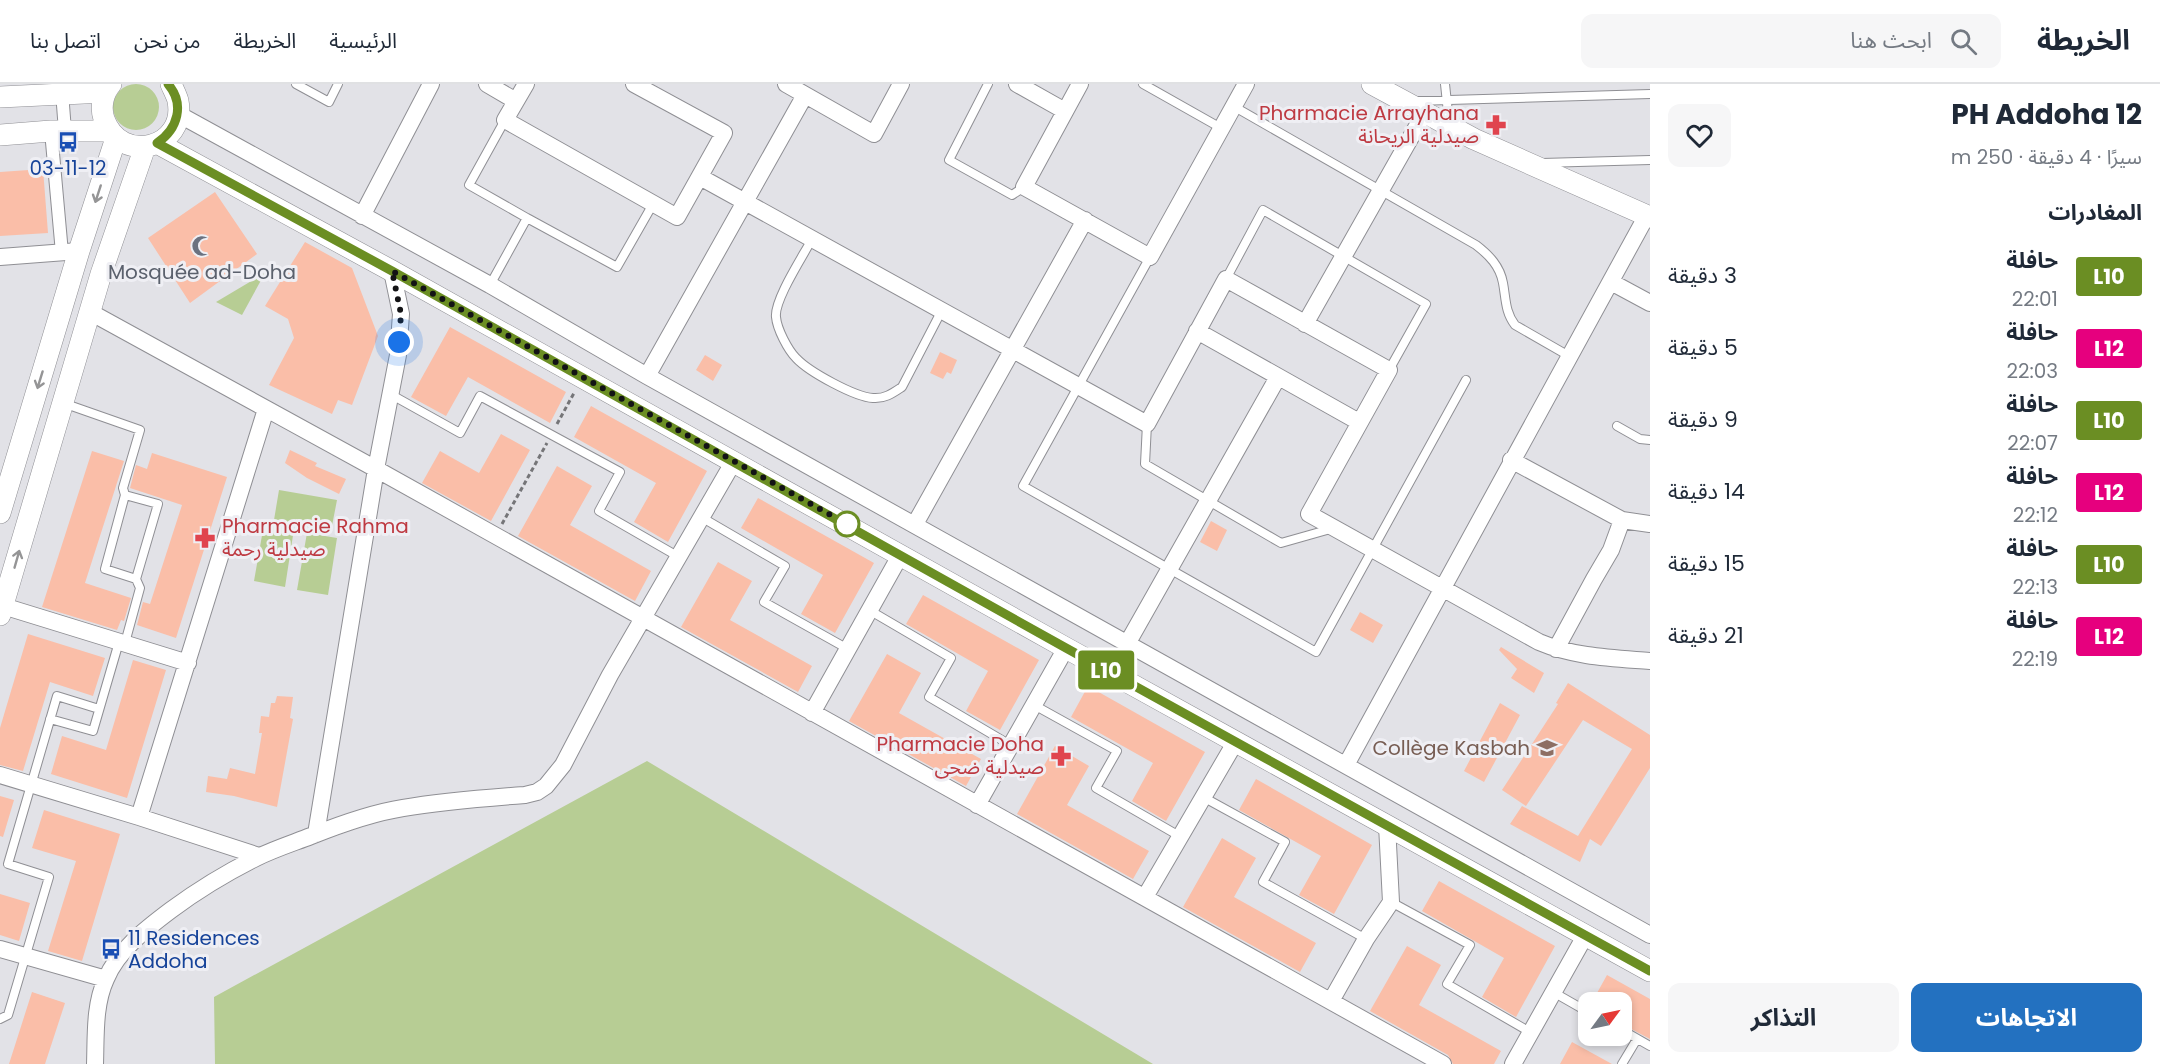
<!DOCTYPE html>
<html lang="ar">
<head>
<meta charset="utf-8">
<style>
  :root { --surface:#fff; --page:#f6f6f7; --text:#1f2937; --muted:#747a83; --line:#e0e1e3; --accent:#2371c0 }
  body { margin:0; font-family:Poppins,"Noto Sans Arabic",sans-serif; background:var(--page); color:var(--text); direction:rtl; height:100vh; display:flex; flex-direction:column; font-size:22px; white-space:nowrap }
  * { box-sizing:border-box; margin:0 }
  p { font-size:20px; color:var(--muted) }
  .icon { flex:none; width:33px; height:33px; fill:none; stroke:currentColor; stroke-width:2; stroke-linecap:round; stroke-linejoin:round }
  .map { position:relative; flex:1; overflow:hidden; direction:ltr }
  .panel { display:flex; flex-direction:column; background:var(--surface); width:510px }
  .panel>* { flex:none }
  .badge { padding:0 12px; border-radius:4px; font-size:21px; line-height:39px }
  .needle { width:39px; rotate:57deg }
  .fabs { position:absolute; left:1578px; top:908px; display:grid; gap:12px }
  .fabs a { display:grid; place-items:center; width:54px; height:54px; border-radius:12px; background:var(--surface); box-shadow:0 3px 9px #0003; font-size:30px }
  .you { position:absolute; width:30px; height:30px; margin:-15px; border:4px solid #fff; border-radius:50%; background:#1a73e8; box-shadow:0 0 0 9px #1a73e833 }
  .map>.badge { position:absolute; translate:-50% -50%; box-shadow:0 0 0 3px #fff }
  h2 { padding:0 18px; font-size:22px; line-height:54px }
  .round { display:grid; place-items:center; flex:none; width:63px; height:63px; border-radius:12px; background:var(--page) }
  .summary { display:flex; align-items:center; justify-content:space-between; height:102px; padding:0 18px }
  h1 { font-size:28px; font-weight:700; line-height:45px }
  .button { display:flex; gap:12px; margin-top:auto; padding:12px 18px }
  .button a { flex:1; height:69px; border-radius:12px; background:var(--accent); color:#fff; font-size:24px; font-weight:700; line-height:69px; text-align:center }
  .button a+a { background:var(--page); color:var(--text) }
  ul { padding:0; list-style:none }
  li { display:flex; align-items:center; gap:18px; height:72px; padding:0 18px }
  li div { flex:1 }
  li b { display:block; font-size:22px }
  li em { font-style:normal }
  li .badge { min-width:66px; font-weight:700; text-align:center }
  header { display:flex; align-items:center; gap:36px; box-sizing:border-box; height:84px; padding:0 30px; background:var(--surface); border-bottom:2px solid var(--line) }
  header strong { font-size:28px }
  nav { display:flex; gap:33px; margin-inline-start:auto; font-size:21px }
  .search { width:420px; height:54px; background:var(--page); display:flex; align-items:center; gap:15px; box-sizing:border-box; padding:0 21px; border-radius:12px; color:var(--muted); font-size:22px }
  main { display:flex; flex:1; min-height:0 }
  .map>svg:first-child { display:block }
</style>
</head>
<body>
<header>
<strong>الخريطة</strong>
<div class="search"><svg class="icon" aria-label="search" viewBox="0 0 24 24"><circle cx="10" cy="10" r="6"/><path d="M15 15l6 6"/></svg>ابحث هنا</div>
<nav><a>الرئيسية</a><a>الخريطة</a><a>من نحن</a><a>اتصل بنا</a></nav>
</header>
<main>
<section class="panel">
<div class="summary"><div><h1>12 PH Addoha</h1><p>سيرًا · 4 دقيقة · 250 m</p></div><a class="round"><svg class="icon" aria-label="heart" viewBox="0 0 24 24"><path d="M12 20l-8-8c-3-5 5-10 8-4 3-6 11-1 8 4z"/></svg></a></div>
<h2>المغادرات</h2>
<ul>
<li><span class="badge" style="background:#6b8e23;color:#fff">L10</span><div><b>حافلة</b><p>22:01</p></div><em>3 دقيقة</em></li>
<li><span class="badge" style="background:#e6007e;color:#fff">L12</span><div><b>حافلة</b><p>22:03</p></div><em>5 دقيقة</em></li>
<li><span class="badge" style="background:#6b8e23;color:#fff">L10</span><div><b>حافلة</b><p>22:07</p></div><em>9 دقيقة</em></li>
<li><span class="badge" style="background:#e6007e;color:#fff">L12</span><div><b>حافلة</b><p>22:12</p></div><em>14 دقيقة</em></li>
<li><span class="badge" style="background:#6b8e23;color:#fff">L10</span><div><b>حافلة</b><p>22:13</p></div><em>15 دقيقة</em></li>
<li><span class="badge" style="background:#e6007e;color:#fff">L12</span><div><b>حافلة</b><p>22:19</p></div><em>21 دقيقة</em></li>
</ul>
<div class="button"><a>الاتجاهات</a><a>التذاكر</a></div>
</section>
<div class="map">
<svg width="1650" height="980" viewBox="0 0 1650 980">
  <rect width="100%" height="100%" fill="#e2e2e7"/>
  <path fill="#b7cd94" d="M113 23a23 23 0 1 1 46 0a23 23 0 1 1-46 0Z
    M265 189 242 231 216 218Z
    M279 406 337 416 331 447 274 436Z
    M264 440 294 445 285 503 254 497Z
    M307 449 337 454 328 511 297 506Z
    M647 677 1153 980H215L214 913Z"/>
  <path fill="#fabea8" d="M43 85 48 149 0 152V88Z
    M215 108 257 170 190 219 148 154Z
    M305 158 352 184 378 252 352 321 338 316 332 330 269 301 294 254 288 235 265 222Z
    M450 243 566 308 550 339 468 293 446 332 411 313Z
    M940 268 957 276 951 290 947 288 943 295 930 289Z
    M705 271 722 281 713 297 696 286Z
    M591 322 707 387 668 458 634 438 656 399 574 353Z
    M501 350 530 366 491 437 422 399 440 367 479 389Z
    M290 366 317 379 315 382 346 395 339 410 307 394 285 379Z
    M92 367 124 377 85 499 131 514 124 537 121 536 117 546 42 523Z
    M152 369 227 393 176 554 137 541 143 518 150 520 182 421 130 404 136 381 147 385Z
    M557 382 592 402 570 441 651 487 635 517 518 452Z
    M758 414 874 479 835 549 801 530 823 491 741 444Z
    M1211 437 1227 446 1217 467 1200 458Z
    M718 478 752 497 730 536 812 582 798 608 681 543Z
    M923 511 1039 576 1000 646 966 627 988 587 906 540Z
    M1360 528 1383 541 1373 559 1350 546Z
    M28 550 105 574 93 612 50 598 23 687 0 681V644Z
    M1501 563 1544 589 1534 609 1511 594 1517 585 1499 566Z
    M887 570 921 589 899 629 981 675 966 702 849 637Z
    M133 576 166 586 127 714 51 690 62 652 106 666Z
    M1568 599 1650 651V684L1601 762 1590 755 1580 778 1510 740 1522 722 1578 752 1632 665 1583 636 1526 722 1502 706 1558 620 1556 619Z
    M1088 602 1205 668 1166 737 1132 717 1153 679 1071 633Z
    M277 612 293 613 290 634 293 635 277 723 234 712 206 708 208 692 227 695 230 684 255 690 262 649H259L261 632 269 633 271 619H275Z
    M1500 619 1520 631 1484 698 1464 687Z
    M1055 662 1089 682 1067 721 1149 767 1133 795 1017 730Z
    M1256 695 1372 761 1334 830 1299 811 1321 772 1239 726Z
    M0 712 14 716 3 753 0 752Z
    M44 726 120 750 82 877 48 867 76 777 32 764Z
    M1222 754 1256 774 1234 813 1316 859 1300 888 1183 823Z
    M1439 797 1555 862 1516 933 1482 913 1504 874 1422 827Z
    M0 810 30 819 19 857 0 851Z
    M1407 862 1441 881 1419 921 1501 967 1494 980H1453L1448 971 1370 927Z
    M1607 891 1650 915V955L1622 940V918H1592Z
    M32 908 65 919 45 980H9Z
    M1572 958 1612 980H1560Z"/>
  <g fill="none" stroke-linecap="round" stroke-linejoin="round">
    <g stroke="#8f8f94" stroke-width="10">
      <path id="service" d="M296 0 329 18 338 0
        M988 0 949 76 1012 111 1024 103
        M1143 0 1221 44
        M1445 0 1449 38
        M1415 17 1650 10
        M1233 22 1476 161C1489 171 1500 182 1503 199 1506 215 1505 228 1515 241L1569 272
        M1542 79 1650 76
        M527 134 617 183 653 120
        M812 155C803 172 774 216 776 233 777 245 788 266 796 274 809 288 855 313 873 314 885 315 893 309 902 303L942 226
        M1150 173 1023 402 1316 568 1466 296
        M1226 195 1263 126 1426 220 1389 286
        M490 201 527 134 469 101 505 36
        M390 310 460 349 480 312 620 388 599 427 679 473
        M63 319 140 346 123 404 125 411
        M1147 340 1145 380 1281 459 1334 444
        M1617 342 1640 355 1650 356
        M701 433 785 482 764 518 848 565
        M869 526 951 574 929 613 1012 662
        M125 559 140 504 136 495 158 420 125 411 105 485 136 495
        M1034 621 1117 667 1096 704 1181 753
        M50 635 93 647 119 558
        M1203 713 1285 758 1263 798 1366 855
        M1391 818 1470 861 1447 900 1530 948
        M1553 908 1588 928
        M0 935 8 931 49 793 8 780 57 612 99 625
        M1622 946 1650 962
        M1622 980 1637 955"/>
    </g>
    <g stroke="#8f8f94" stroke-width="14">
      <path id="pedestrian" d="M62 8 65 47
        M51 47 62 169"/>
    </g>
    <g stroke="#8f8f94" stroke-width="18">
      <path id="minor" d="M487 0 516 17
        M526 0 505 36 677 133 724 49 634 0
        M786 0 874 50 901 0
        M1017 0 1065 27
        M1080 0 1024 103 1150 173 1246 0
        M178 30 490 201 647 292 1650 851
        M700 93 1147 340 1226 195 1389 286 1309 430 1539 558C1574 573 1612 574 1650 577
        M362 132 431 0
        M0 173 79 167
        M1611 198 1650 219
        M90 228 376 385 1443 980
        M1305 240 1424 30
        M1197 247 1359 338
        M647 292 805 11
        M1511 376 1622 436 1650 440
        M915 440 1085 136
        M3 522 188 579
        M1127 560 1278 293
        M1556 565 1594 495 1611 466 1622 436
        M812 629 901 470
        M1346 681 1647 131
        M0 691 139 733 259 772
        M977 721 1066 564
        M139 733 266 325
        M316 750 376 385 398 271 401 230 392 187
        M1145 813 1236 657
        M0 865 106 895
        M1331 917 1366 855 1391 818 1387 741
        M95 980C96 952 94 921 106 895 118 866 147 844 171 826 198 806 226 789 256 774 274 765 293 759 311 752 341 740 371 729 403 724 443 717 484 714 525 711L537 708 546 702 563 681 610 591 734 377
        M1513 980 1585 852"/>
    </g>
    <g stroke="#8f8f94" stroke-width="22">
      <path id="tertiary" d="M111 0C103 9 100 23 104 35 121 82 187 64 178 17 177 12 173 5 171 0
        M1372 0 1474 55 1650 133
        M0 13 105 8
        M0 51 51 47H109
        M157 59 392 187 1066 564 1650 887
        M0 429 79 167 116 54
        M0 531 101 190 145 63"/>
    </g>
    <path stroke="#757578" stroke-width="3" stroke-dasharray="4.5 3" stroke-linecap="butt" d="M557 340 574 309
      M502 440 547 359"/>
    <use href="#service" stroke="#fff" stroke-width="8"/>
    <use href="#pedestrian" stroke="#fff" stroke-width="12"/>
    <use href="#minor" stroke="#fff" stroke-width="16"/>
    <use href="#tertiary" stroke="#fff" stroke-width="21"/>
  </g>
  <defs><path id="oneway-shaft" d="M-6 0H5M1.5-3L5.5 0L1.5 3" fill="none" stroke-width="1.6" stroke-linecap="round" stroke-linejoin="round" transform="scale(1.5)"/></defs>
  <g stroke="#959596">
    <use href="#oneway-shaft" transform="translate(98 110) rotate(108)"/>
    <use href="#oneway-shaft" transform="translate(40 296) rotate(107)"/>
    <use href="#oneway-shaft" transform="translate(17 475) rotate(-74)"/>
  </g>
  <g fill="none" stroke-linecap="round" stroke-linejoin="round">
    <g stroke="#fff" stroke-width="14">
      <path id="line" d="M168 0C185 20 178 45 157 59L392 187 1066 564 1650 887"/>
    </g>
    <use href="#line" stroke="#6b8e23" stroke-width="9"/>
    <path stroke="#131315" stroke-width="6" stroke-dasharray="0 10.8" d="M399 258 401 230 392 187 847 440"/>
  </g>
  <defs>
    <g id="pharmacy-bare" transform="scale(1.62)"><path d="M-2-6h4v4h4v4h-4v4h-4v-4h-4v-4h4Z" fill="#e0444e" stroke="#efeff4" stroke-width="2.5" paint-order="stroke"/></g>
    <g id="bus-bare" transform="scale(1.62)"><path d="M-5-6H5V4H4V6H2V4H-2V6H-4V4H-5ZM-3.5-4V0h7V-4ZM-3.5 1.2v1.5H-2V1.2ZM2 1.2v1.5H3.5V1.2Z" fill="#1a4fb4" stroke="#efeff4" stroke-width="2.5" paint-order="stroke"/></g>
    <g id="mosque-bare" transform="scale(1.62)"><path d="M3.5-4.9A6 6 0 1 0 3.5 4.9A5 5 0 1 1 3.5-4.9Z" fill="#6b7280" stroke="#efeff4" stroke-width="2.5" paint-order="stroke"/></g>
    <g id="school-bare" transform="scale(1.62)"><path d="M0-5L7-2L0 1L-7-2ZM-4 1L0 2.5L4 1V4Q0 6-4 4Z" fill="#8d6e63" stroke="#efeff4" stroke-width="2.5" paint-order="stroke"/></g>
  </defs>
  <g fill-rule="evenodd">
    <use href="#pharmacy-bare" x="1496" y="41"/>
    <use href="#bus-bare" x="68" y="58"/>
    <use href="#mosque-bare" x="202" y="162"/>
    <use href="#pharmacy-bare" x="205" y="454"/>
    <use href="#school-bare" x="1547" y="664"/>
    <use href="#pharmacy-bare" x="1061" y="672"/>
    <use href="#bus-bare" x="111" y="865"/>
  </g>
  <circle fill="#fff" stroke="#6b8e23" stroke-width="3" cx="847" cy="440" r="12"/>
  <g text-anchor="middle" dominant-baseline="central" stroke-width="6" stroke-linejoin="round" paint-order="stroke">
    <g font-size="20" fill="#be3a42" stroke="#efeff4" text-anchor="end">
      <text x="1479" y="29">Pharmacie Arrayhana<tspan x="1479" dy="23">صيدلية الريحانة</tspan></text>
      <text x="222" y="442" text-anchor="start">Pharmacie Rahma<tspan x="222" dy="23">صيدلية رحمة</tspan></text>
      <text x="1044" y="660">Pharmacie Doha<tspan x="1044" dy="23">صيدلية ضحى</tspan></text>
    </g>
    <g font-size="20" fill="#164399" stroke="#efeff4">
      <text x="68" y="84">03-11-12</text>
      <text x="128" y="854" text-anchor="start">11 Residences<tspan x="128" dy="23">Addoha</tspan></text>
    </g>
    <g font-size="20" fill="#5b616d" stroke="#efeff4">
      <text x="202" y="188">Mosquée ad-Doha</text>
    </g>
    <g font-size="20" fill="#785e54" stroke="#efeff4" text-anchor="end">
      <text x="1530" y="664">Collège Kasbah</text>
    </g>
  </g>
</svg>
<div class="fabs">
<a><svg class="needle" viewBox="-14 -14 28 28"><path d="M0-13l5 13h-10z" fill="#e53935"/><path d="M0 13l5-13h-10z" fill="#747a83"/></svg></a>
</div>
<div class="you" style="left:399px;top:258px"></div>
<b class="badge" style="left:1106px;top:586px;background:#6b8e23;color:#fff">L10</b>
</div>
</main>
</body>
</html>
